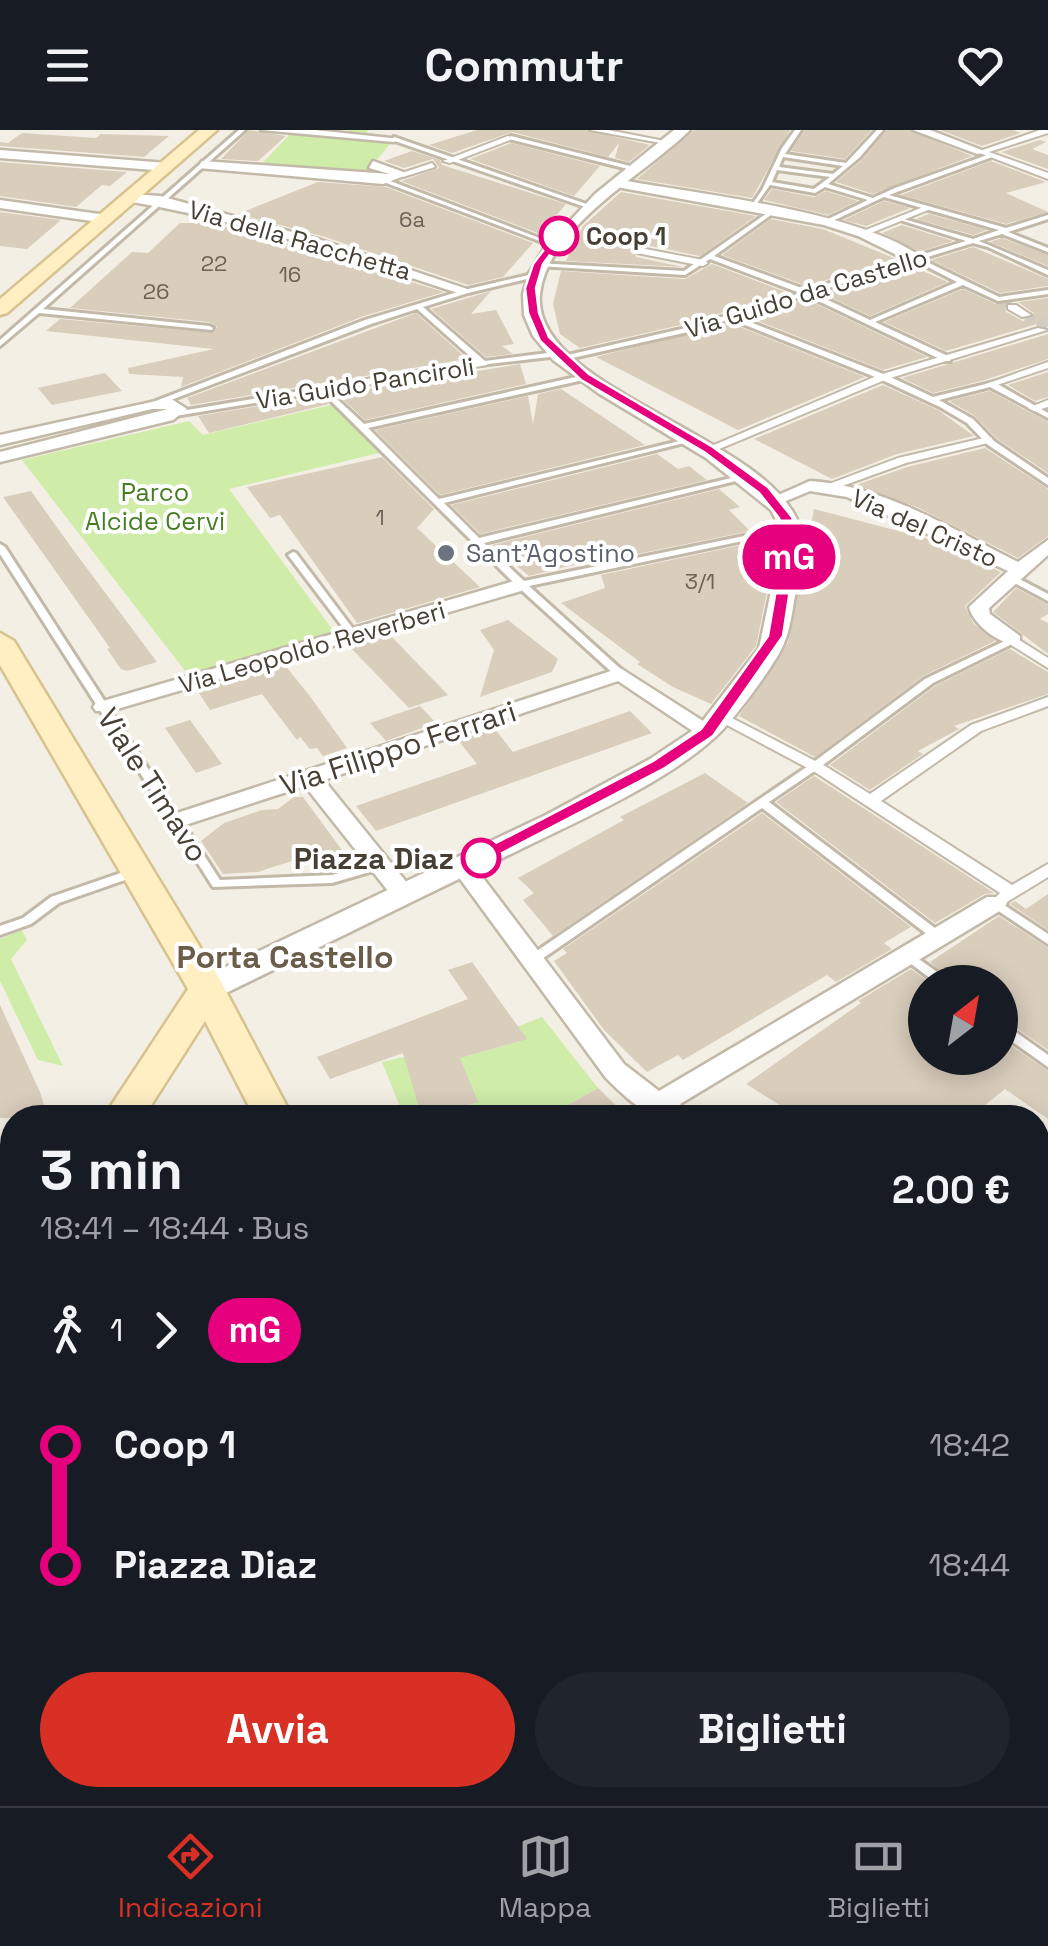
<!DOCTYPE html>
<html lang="it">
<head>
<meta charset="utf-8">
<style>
  :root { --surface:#171b24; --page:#20242c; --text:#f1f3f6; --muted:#9ea1a6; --line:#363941; --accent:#d93025 }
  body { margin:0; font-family:"Space Grotesk",sans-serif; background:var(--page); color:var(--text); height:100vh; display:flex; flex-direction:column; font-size:38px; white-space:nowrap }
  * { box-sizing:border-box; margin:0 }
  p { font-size:32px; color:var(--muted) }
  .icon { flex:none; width:55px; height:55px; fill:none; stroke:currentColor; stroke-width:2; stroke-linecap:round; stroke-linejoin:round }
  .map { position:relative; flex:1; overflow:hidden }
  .sheet { position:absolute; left:0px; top:975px; width:1050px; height:702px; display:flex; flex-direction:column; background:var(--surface); border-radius:40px 40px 0 0; box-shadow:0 5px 25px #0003 }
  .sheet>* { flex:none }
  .badge { padding:0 20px; border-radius:32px; font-size:35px; line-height:65px }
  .needle { width:65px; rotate:31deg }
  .fabs { position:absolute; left:908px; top:835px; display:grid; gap:20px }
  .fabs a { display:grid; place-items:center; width:110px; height:110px; border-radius:50%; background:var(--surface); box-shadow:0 5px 25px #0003; font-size:50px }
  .map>.badge { position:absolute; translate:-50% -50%; box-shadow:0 0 0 5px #fff }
  .legs { display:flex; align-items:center; gap:15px; height:110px; padding:0 40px; font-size:32px }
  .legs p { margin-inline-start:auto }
  .head { display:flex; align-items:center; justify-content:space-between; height:170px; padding:0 40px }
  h1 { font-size:55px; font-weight:700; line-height:75px }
  .action { display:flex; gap:20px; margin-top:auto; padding:20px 40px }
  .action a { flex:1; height:115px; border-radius:60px; background:var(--accent); color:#fff; font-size:40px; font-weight:700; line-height:115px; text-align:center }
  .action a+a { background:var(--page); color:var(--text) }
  ul { padding:0 40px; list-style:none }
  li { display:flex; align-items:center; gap:35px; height:120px; font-size:38px }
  li i { display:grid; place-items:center; width:15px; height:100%; margin:0 12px; background:currentColor }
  li i::after { content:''; width:25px; height:25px; margin:-12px; border:8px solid; border-radius:50%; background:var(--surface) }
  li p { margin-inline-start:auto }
  li:first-child i { background:linear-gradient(#0000 50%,currentColor 0) }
  li:last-child i { background:linear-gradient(currentColor 50%,#0000 0) }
  header { display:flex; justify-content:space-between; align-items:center; height:130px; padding:0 40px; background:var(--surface); font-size:45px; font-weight:700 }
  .dock { display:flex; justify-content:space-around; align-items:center; height:140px; border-top:2px solid var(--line); background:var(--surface); font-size:28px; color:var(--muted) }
  .dock a { display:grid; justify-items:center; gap:5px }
  .dock .active { color:var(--accent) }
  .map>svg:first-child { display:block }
</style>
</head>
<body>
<header><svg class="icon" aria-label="menu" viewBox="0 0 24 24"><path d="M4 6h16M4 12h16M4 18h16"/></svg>Commutr<svg class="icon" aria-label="heart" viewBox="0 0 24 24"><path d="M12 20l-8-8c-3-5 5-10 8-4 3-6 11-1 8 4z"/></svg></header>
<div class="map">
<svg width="1048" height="1676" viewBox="0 0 1048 1676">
  <rect width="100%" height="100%" fill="#f4efe4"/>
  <path fill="#cfeca9" d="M349 0H368L367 3H373L370 6 394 9 362 48 257 39 292 2 344 5Z
    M331 275 379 323 229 359 335 503 189 546 22 330 189 291 203 305Z
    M22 800 27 810 11 829 63 936 38 930 0 851V809Z
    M542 887 598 958 565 976 575 987H404L382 932 461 913 467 926 509 914 517 897Z"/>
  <path fill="#d9cdbc" d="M249 0 286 6 258 31 221 29Z
    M477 0H586L650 15 629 32 615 28 619 13 608 27 512 2 452 23 429 15Z
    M694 0H790L752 68 637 49Z
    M805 0H872L845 29 791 21Z
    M887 0H909L972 26 873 64 836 52 862 30Z
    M940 0H1013L1021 3 982 16Z
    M22 3 96 8 101 4 169 6 144 27 0 16V12L8 13Z
    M1040 10 1046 12 1032 19 1048 25V39L1001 22Z
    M511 13 600 36 574 66 470 29Z
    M412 21 440 30 442 35 566 74 540 104 401 51 439 38 433 29 404 38 384 31Z
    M991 31 1046 52 1006 63 1048 82 1006 94 901 65Z
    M0 32 127 42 110 56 102 55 76 77 0 66Z
    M318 52 386 57 533 113 503 147 468 155 322 106 238 84Z
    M772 59 814 67 826 61 858 71 828 85 764 70Z
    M621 62 756 86 700 126 641 114 634 117 636 127 683 137 566 131 583 96Z
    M884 71 910 78 866 96 844 90Z
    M0 82 61 90 27 119 0 116Z
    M929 84 987 100 973 105 916 89Z
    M771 89 823 99 896 129 807 156 722 125Z
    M180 93H214L252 103 444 162 364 186 181 257 183 247 129 244 128 238 214 219 46 201 60 189 214 203 217 197 209 192 70 178 132 122 148 123Z
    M902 95 953 111 919 122 882 103Z
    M1002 108 1048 125V136L990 112Z
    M973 117 1048 149V156L1000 163 931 130Z
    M712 134 788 163 685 194 580 218 560 204 553 174 561 141 685 149Z
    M911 136 948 152 870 186 823 164Z
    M963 159 996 174H1005L1006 182 1023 191 1035 184 1018 172 1048 168V196L1037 194 946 221 884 192Z
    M491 161 471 184 496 180 514 214 502 216 513 224 486 227 431 179Z
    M806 169 927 227 883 240 748 187Z
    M416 183 467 229 191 275 187 268Z
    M730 193 865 247 738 300 596 227Z
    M1048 204V229L985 250 933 263 902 248Z
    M520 234 526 254 365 290 337 264Z
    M1048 242V267L1035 271 1008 255Z
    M105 243 122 261 52 275 38 258Z
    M883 255 938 280 974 306 897 324 832 349 754 309Z
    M561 259 645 315 440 365 375 300 528 266 533 294 538 264Z
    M990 261 1048 292V343L996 308 975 286 949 271Z
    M321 266 329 274 209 303 198 286Z
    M985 318 1048 359V406L1018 428 919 378 856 355 907 337Z
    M657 324 678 339 689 336 707 350 480 404 451 375Z
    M382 327 434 379 417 398 480 457 357 493 280 385 270 388 247 357Z
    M719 359 740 377 729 380 750 401 598 432 597 429 529 446 492 415Z
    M31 361 74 421 157 532 127 541 121 539 107 519 110 518 3 367Z
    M814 379 929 409 1001 442 965 476 973 493 995 511 923 546 815 627 739 586 788 513Z
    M760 411 776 412V418L756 516 711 574 673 557 637 534 640 532 561 473 605 458 601 445Z
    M1016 458 1048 475V484L1040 489 1048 493V524L993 482Z
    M508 490 558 529 552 542 480 567 494 520 480 500Z
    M389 504 448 565 409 578 349 516Z
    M1010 519 1048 542V564L954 596 959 599 918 621 923 624 870 660 830 635 935 556Z
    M284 534 309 565 347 618 323 626 317 618 310 619 300 607 297 610 262 564 210 580 197 560Z
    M420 576 436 593 386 611 370 593Z
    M630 581 652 603 376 701 356 676 477 634 458 610 494 598 513 622Z
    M190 590 222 634 196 643 165 598Z
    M705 643 748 673 553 806 523 770 534 763 518 748 624 690 620 687Z
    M814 646 994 763 985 764 935 793 776 672Z
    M294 667H303L347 727 337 736 315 735 310 725 258 742 223 744 201 711 224 693 262 680 278 679Z
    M762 683 911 797 884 813 892 819 836 852 827 845 683 930 678 925 647 942 604 900 554 831 567 823 563 819Z
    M1048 764V800L1010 774 1015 771 1026 779Z
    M999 786 1048 818V920L1000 887V852H953L930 832Z
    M472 832 527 909 460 928 478 972 444 982 447 988H422L403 923 330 949 317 927 468 869 448 840Z
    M911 839 929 852H925V928H1000V908L1048 941V989L1005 959 969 988H801L746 954 861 873 858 871Z
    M0 875 40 962 48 988H0Z
    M598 958 629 988H544Z"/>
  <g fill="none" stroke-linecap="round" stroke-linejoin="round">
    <path stroke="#d1ccc1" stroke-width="9" stroke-dasharray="9 5" stroke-linecap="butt" d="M1002 171 1012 177
      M1026 185 1044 194"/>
    <path stroke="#d1ccc1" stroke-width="11" stroke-dasharray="11 6" stroke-linecap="butt" d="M1039 191 1048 196"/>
    <g stroke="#c3b9a9" stroke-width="6">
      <path id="service" d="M239 0H245L43 179 209 196 213 198 212 200 39 183 0 216V210Z
        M795 0H801L785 24 846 33 877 0H883L860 27 828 54 873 68 895 58 990 24 992 27 889 65 1006 98 1048 85V89L1008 102 1048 118V122L1002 104 979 111 1048 140V145L988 117 973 113 921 129 999 167 1048 160V164L998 171 963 155 875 192 950 227V231H944L806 165 737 187 886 245 933 267 994 252 1048 283V288L990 257 939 270 973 289 994 311 1048 348V355L988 315 967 293 940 277 880 249 730 189 688 202 559 231V227L686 198 800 163 710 129 685 145 538 136 536 135V133L684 141 773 79 775 82 714 126 807 160 966 111 900 90V88L973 109 999 100 884 67 826 94 824 91 868 70 825 57 815 63 770 55 753 79H749L762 60 782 18ZM783 27 843 36 833 44 779 37ZM777 40 830 47 814 59 772 52ZM917 130 918 132 957 152 870 190 813 163Z
        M511 6 634 37 635 38 632 40 509 9Z
        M394 7 592 76 593 77 588 78 392 10Z
        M381 49H385L555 114 550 115 381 51Z
        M533 144 535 145V147L468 163 423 177 485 231 556 222H559V226L480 235 417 179 371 194 155 276 148 274 365 190 464 160Z
        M585 245H588V249L368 298 439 369 692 308 696 310 444 373 479 408 748 344V348L484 413 524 451 793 396V400L790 401 529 456 624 542 625 544 620 547 616 546 518 457 322 262 175 286 171 284 175 282 324 257 364 294Z
        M0 414 5 417 220 750 332 745 379 731 383 732 385 735 383 738 332 753 213 757 0 424Z
        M293 422 296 423 357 504V508H351L288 425Z
        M1010 444 1048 464V471L1007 449 1005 447Z
        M1013 507 1018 510 1016 512 933 553 819 638 769 672 940 802 942 805 940 808H932L762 678 536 833H528L526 830 528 827 811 634 925 549Z
        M138 737 144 741 142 744 59 773 31 794 0 805V796L23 788 51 767Z
        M995 769 1048 804V814L991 776 989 773 991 770Z
        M906 820 947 849 949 852H935L902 827 900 824 902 821Z
        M1000 891 1048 925V937L1000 903Z
        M1038 1376 1048 1379V1395L1038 1392Z"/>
    </g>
    <g stroke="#c3b9a9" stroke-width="4">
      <path id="pedestrian" d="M590 0H608L670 12 666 14Z
        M1040 0H1048V3L989 22 1048 43V49L977 22Z
        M508 6 515 8 450 33 443 31Z
        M432 33 435 37 403 47 399 44Z
        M926 76 933 78 866 105 858 103Z
        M640 118 703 130 708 133 703 136 637 123V119Z
        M1008 175H1016L1031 185 1022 187 1008 179Z
        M1038 198 1047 200 887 249 712 322 702 320 879 245Z
        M483 230 488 233 487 235 324 262 319 259 324 256Z
        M1048 232V238L991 257 986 254Z
        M1048 270V277L1034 281 1028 278Z
        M988 307 992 308V312L906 333 831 360 821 357 898 328Z
        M1013 506 1048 528V538L1008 513 1006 510Z
        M1048 567V576L981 601 881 671 1012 755 1048 734V747L1002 775 994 769 1000 763 815 642 712 587 719 583 724 584 825 636 870 664 971 595Z"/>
    </g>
    <g stroke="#c3b9a9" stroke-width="5">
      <path id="minor" d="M261 0H315L400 9 394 12Z
        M913 0H930L987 22 977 24Z
        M0 20 167 33 173 37 167 41 0 28Z
        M202 31 390 44 369 38 373 31 409 44 383 54 198 38Z
        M615 49C697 64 865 81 927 131L915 134 858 106 824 95 611 56Z
        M131 64 160 66 321 110 473 161 461 164C351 128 240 90 127 71Z
        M0 70 106 85 112 89 106 93 0 78Z
        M170 268 187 279 173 290 0 332V322L168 279H152L0 315V305Z
        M810 351C883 355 954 400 1018 432L1048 410V425L989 478 990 484 1020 506V514C1002 517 973 495 969 477L1008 441 847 367 810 361 774 376 765 371Z
        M521 449 530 455 528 459 110 581H96L93 577 96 573Z
        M620 538 714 598 718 602 714 606H700L618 551 324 650 412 759 416 765 412 771H396L305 656 176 698 165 691 168 686Z
        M463 729 471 732 624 934 659 961 987 767H1003L1007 773 1003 779 680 974 694 988C649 988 638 980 606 948L455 742 451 737Z
        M1038 1098 1048 1101V1125L1038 1122Z
        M12 1374V1408L0 1413V1378Z
        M422 1665H460L457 1676H419Z
        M774 1665H812L811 1676H773Z"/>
    </g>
    <g stroke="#c3b9a9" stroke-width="5">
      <path id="tertiary" d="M674 0H690C647 43 546 97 540 165 532 258 763 305 798 392 808 414 800 443 795 466 792 483 790 502 782 518 773 537 731 594 714 608 665 653 578 691 517 721 417 769 318 818 218 867L207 870 196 867 192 859 196 851 546 685 650 629 698 597 759 518 780 418 778 394 771 380 706 328 598 263 553 230 533 206 524 185 523 164 529 143 544 119 595 64Z"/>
    </g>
    <g stroke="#d7c390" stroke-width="5">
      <path id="secondary" d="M199 0H217L7 183 0 185V169Z
        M0 503 14 511 220 850 293 988H255L205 891 143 988H103L188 859 0 535Z
        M12 1138V1190L0 1194V1142Z
        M1038 1436 1048 1438V1488L1038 1485Z"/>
    </g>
    <use href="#service" fill="#fff" fill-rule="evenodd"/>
    <use href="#pedestrian" fill="#fff" fill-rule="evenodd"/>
    <use href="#minor" fill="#fff" fill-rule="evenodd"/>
    <use href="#tertiary" fill="#fff" fill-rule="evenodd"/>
    <use href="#secondary" fill="#ffefc3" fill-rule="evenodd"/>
  </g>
  <path fill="#e6007e" stroke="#fff" stroke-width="2.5" d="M556 104 564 106 543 134 536 158 539 183 549 207 589 244 713 317 768 357 792 387 798 407 783 506 713 606 665 638 481 734 475 732V724L653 631 701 599 768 506 785 407 779 388 759 363 704 322 581 250 540 211 528 183 525 158 533 134Z"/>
  <g fill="#fff" stroke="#e6007e" stroke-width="5">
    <circle cx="559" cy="106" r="18"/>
    <circle cx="481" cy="728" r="18"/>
  </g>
  <circle fill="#6b7280" stroke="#fff" stroke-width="4" cx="446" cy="423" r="10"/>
  <g text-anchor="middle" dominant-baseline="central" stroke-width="8" stroke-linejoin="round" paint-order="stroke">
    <g font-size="22" fill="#6c6256">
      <text x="412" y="89">6a</text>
      <text x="214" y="133">22</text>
      <text x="290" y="144">16</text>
      <text x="156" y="161">26</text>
      <text x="380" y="387">1</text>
      <text x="700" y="451">3/1</text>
    </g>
    <g font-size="25" font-weight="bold" fill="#473f34" stroke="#fff" text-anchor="start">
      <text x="586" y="106">Coop 1</text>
    </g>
    <g font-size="25" fill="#473f34" stroke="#fff">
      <text transform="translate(300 110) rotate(16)">Via della Racchetta</text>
      <text transform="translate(806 163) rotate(-17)">Via Guido da Castello</text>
      <text transform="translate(365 253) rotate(-9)">Via Guido Panciroli</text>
      <text transform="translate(925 398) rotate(24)">Via del Cristo</text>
      <text transform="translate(312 517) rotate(-16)">Via Leopoldo Reverberi</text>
    </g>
    <g font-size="25" fill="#477d22" stroke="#fff">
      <text x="155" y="362">Parco<tspan x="155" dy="29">Alcide Cervi</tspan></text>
    </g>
    <g font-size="25" fill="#5b616d" stroke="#fff" text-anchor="start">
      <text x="466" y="423">Sant'Agostino</text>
    </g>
    <g font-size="30" fill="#473f34" stroke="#fff">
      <text transform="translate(398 618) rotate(-18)">Via Filippo Ferrari</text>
      <text transform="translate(153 655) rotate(57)">Viale Timavo</text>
    </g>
    <g font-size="30" font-weight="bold" fill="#473f34" stroke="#fff" text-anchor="end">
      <text x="454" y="728">Piazza Diaz</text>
    </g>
    <g font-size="32" font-weight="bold" fill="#6a5d4a" stroke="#fff">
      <text x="285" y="827">Porta Castello</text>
    </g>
  </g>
</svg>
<div class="fabs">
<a><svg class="needle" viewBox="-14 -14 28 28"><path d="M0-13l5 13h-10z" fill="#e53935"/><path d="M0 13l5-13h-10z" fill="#9ea1a6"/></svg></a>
</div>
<b class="badge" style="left:789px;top:427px;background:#e6007e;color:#fff">mG</b>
<section class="sheet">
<div class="head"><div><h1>3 min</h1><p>18:41 – 18:44 · Bus</p></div><b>2.00 €</b></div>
<div class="legs"><svg class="icon" aria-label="walk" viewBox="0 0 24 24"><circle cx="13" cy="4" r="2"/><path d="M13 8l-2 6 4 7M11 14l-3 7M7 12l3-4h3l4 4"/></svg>1<svg class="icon" aria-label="forward" viewBox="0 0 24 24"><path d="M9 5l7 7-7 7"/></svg><b class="badge" style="background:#e6007e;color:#fff">mG</b></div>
<ul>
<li><i style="color:#e6007e"></i><b>Coop 1</b><p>18:42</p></li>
<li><i style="color:#e6007e"></i><b>Piazza Diaz</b><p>18:44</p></li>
</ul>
<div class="action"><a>Avvia</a><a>Biglietti</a></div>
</section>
</div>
<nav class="dock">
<a class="active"><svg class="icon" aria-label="directions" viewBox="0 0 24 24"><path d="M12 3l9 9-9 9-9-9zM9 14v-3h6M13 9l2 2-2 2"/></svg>Indicazioni</a>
<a><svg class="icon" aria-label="map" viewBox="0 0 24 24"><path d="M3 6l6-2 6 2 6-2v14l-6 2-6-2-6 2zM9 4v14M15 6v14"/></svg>Mappa</a>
<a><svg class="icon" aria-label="tickets" viewBox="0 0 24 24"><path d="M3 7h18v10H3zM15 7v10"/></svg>Biglietti</a>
</nav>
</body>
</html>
